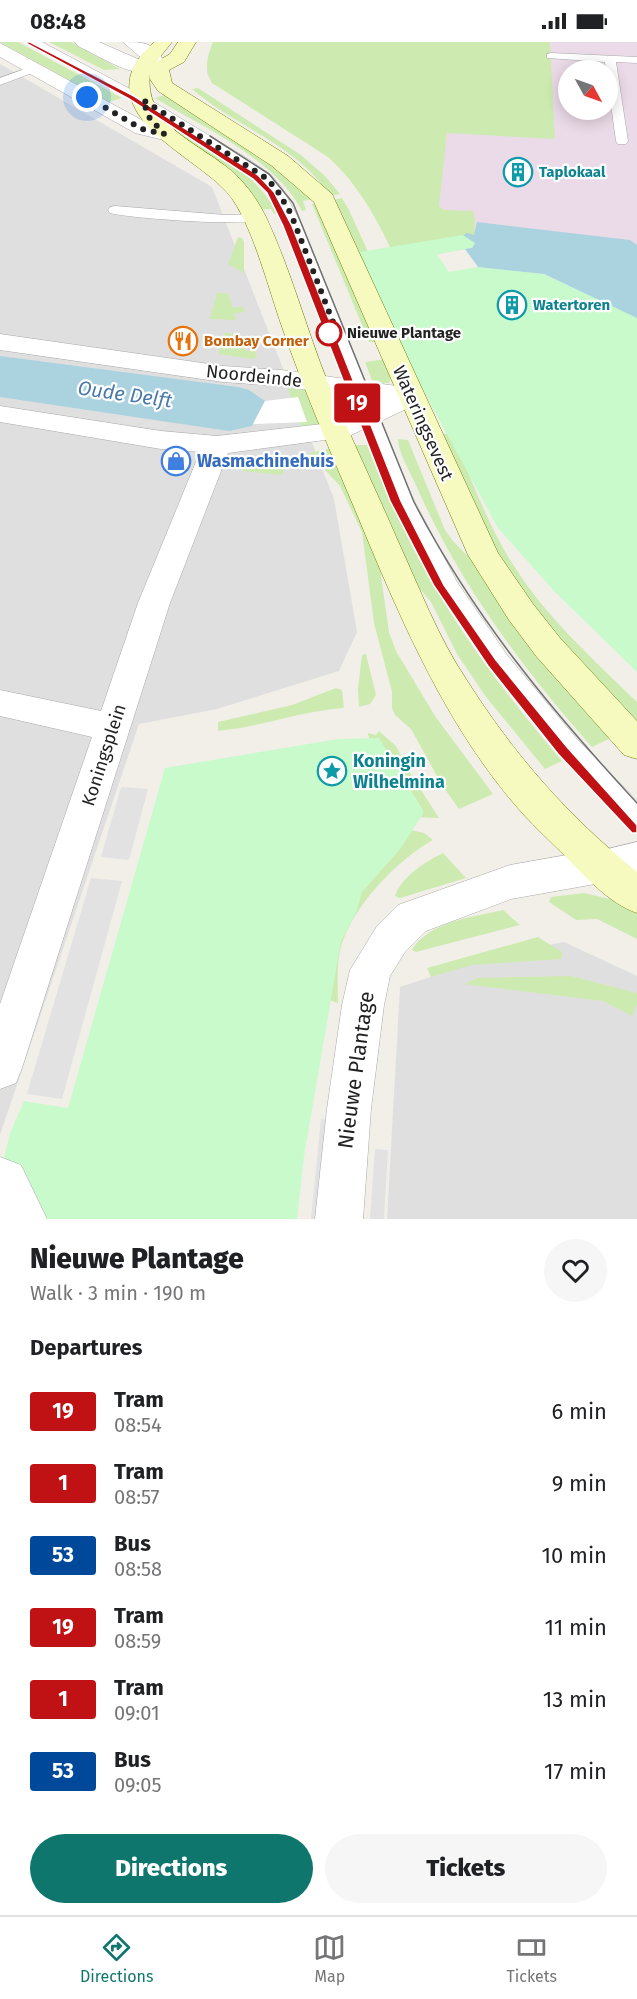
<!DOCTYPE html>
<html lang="en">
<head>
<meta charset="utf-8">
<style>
  :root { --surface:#fff; --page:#f6f6f6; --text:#202124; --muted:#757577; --line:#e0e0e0; --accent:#0f766e }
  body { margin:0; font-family:"Fira Sans",sans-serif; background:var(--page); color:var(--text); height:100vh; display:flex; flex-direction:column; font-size:22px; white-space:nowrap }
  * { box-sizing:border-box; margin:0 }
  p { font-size:20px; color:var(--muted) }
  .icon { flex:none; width:33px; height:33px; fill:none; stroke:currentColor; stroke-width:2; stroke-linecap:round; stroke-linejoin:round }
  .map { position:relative; height:1177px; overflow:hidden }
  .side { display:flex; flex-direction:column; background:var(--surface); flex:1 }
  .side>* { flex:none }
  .badge { padding:0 12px; border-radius:4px; font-size:21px; line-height:39px }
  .needle { width:39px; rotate:130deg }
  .tools { position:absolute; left:558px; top:18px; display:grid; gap:12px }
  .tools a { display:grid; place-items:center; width:60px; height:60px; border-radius:50%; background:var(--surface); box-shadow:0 3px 15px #0003; font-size:30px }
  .you { position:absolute; width:30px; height:30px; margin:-15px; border:4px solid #fff; border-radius:50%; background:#1a73e8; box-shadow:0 0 0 9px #1a73e833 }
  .map>.badge { position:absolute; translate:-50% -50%; box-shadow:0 0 0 3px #fff }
  h2 { padding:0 30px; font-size:22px; line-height:54px }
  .round { display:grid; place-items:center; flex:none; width:63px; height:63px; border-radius:32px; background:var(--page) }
  .headline { display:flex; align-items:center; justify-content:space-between; height:102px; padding:0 30px }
  h1 { font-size:28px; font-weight:800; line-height:45px }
  .action { display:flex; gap:12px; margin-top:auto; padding:12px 30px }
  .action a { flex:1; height:69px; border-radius:36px; background:var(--accent); color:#fff; font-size:24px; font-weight:800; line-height:69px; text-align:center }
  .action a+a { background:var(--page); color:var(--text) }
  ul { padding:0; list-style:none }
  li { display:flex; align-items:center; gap:18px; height:72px; padding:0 30px }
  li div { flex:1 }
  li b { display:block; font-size:22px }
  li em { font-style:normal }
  li .badge { min-width:66px; font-weight:700; text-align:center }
  .status { display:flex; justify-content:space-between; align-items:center; height:42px; padding:0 30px; background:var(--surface); direction:ltr }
  .status svg { height:16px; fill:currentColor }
  .tabs { display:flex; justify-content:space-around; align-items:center; height:84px; border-top:2px solid var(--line); background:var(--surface); font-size:16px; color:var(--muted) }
  .tabs a { display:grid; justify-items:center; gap:3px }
  .tabs .selected { color:var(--accent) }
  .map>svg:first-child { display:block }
</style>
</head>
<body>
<div class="status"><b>08:48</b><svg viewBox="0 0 49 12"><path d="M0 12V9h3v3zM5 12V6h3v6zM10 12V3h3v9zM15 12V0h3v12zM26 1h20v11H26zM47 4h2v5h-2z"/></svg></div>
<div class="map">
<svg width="637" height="1177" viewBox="0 0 637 1177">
  <rect width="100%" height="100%" fill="#f2efe9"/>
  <path fill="#e0dfdf" d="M0 22 212 145 334 457 357 590 339 629 217 667 139 682 0 1093Z
    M564 900 637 934V1177H387L400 945 497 913Z"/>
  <path fill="#ebdbe8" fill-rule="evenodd" d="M213 0H637V224L431 184 273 78 212 41 207 32V20ZM568 28H608V68H568Z"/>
  <path fill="#cdebb0" d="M0 0H18L122 56 109 60Z
    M49 0H71L120 27 104 28Z
    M213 0H550L555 97 447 91 439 164 444 168 473 169C477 181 473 190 475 201L472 206 437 212 410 247C387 199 368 151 328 115L212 41C204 26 207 15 213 0Z
    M198 46 301 113 325 134 340 152 330 154C296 102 237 86 192 47Z
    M167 52 267 115 314 157 303 159 306 168 302 169C275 117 204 86 155 56Z
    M163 79C203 105 255 126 277 172H274L271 167 258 168Z
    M342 156 349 168 407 296 394 298 332 158Z
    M317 161 381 300H369L312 162Z
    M238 195 242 196 244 200V231L228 222Z
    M217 251H228L232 265H243L245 270 234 271 236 278 210 277Z
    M224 291 240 292 246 309 255 308 257 315 253 317 218 312Z
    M387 317 392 331 389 341H373L365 320Z
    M291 346 310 349 323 382 301 384 288 347Z
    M439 392H449L453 395C472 438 488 484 514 524 547 576 593 617 637 660V682L632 684 504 530Z
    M398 397 408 398 445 488 453 499 489 536 615 694 592 705C521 625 457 538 414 439 409 428 398 409 398 397Z
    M354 403H367C414 527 476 618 562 719L545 727 486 655 457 612 431 560 403 527Z
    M333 406 379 520 389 590 396 609 435 674 493 752 459 767 442 743 411 687 395 673 392 666V650L374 581 362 490 340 444 309 411Z
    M279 414 284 430 281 433 243 429 240 419Z
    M366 612 376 653 370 662 359 665 358 647 362 613Z
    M336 646 342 648 344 666C301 669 261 685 218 689V680L292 663Z
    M379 689 396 704 412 734 439 776 415 775 400 758 368 693V691L376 693Z
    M410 788 424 791 433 798C397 818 352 865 341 905 336 923 338 943 338 961L327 957 313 843Z
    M443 811 466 836 400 856 395 854C402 834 425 820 443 811Z
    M584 851 610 857 637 871V897L597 877 576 878 549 860 551 855Z
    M503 868 520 883 416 910 412 908C429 879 474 875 503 868Z
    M538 895 562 910V917L472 923 431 935 427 926Z
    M571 934 637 951V962L632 974 603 959 464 942 477 936Z"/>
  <path fill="#c8facc" d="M463 193 475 201 472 206 437 212 449 230 478 225 543 232 637 275V630L554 549 498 486 410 324 360 210Z
    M379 696 424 770 401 806 362 850 356 871 341 899 304 1114 297 1177H0V1132L10 1091 24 1059 68 1066 165 726 338 697Z"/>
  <path fill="#e2e2e2" d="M124 374 145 377 135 382 141 383 151 378 172 382 160 387 110 380Z
    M121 745 148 747 129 818 101 815Z
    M91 836 122 839 62 1057 27 1052Z
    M321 1077 334 1079 325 1177H311Z
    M375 1107 388 1108 384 1177H370Z"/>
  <path fill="#aad3df" d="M477 180 630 198 637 203V276L544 232 478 225 465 207 472 206 475 201 463 193 467 191 474 193Z
    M0 314 238 345 249 348 265 359 252 384 229 389 0 355Z"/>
  <path fill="#fff" d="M298 355 307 380 253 382 265 359Z"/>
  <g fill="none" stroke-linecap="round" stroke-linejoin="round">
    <g stroke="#a9a9a9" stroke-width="1">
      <path id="service" d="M29 0H42L147 56 248 117 271 133 282 146 302 183 411 453 457 540 507 613 576 696 637 759V783L629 781 562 708 493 623 440 543 393 453 288 183 271 150 261 139 240 123 139 60Z
        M551 11 637 15V21L616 20 628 99 626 102H618L616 99 605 20 547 16V12Z
        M36 23 40 24V28L0 43V36Z
        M115 164 225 173 255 172 262 176C252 186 129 176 110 171L108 168 110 165Z"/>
    </g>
    <g stroke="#a9a9a9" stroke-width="1">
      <path id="minor" d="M0 1 149 82 171 88 174 92 171 96 164 98 135 91 0 15Z
        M0 292 223 324 281 328 411 346 421 348 425 354 421 360 347 395 228 411 170 561 22 1026 16 1041 0 1047V962L92 695 0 674V648L101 669 138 561 200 410 161 407 0 380V364L161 389 217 394 331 381 381 358 281 344 223 340 0 308Z
        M601 807 615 812 620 824 615 836 601 841 511 857 426 889 405 910 390 934 384 963 371 1067 363 1177H315L327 1067 342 963 350 928 377 884 398 863 510 823Z
        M0 1115 21 1123 47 1177H0Z"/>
    </g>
    <g stroke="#a9a9a9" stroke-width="1">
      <path id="tertiary" d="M75 0H99L147 21 123 0C151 0 154 2 168 26L166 30C134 38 105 17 78 4Z
        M637 800V834L601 841 587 836 582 824 587 812Z"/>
    </g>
    <g stroke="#707d05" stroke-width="1">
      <path id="secondary" d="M154 0H172L156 20 170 12 178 0H196L184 20 169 28 172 41 288 114 332 152 498 511 533 562 560 596 637 679V717L624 713 536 614 509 578 468 513 314 160 272 124 158 49 150 37V32C144 80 193 99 224 123 242 136 256 155 266 175 291 228 306 286 328 341 350 394 375 446 398 499 419 545 438 595 466 637 515 714 567 773 637 830V871C608 861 585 834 564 813 550 799 536 786 523 772 446 686 400 576 356 470 330 409 304 348 282 285 269 248 254 189 233 158 208 120 112 86 132 29 135 17 146 9 154 0Z"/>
    </g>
    <use href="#service" fill="#fff" fill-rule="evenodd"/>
    <use href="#minor" fill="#fff" fill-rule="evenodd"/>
    <use href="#tertiary" fill="#fff" fill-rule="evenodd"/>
    <use href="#secondary" fill="#f7fabf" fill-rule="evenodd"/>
    <path stroke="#707070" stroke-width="1.5" d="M27 0 131 56 239 122 265 144 283 173 396 459 440 544 492 621 562 708 622 771
      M210 94 269 132 293 161 414 460C473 574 550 667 637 761"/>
    <path stroke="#707070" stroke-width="2" d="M621 770 637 787"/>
  </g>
  <path fill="#c01115" stroke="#fff" stroke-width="1.5" d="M24 0H30L134 54 258 133 274 150 292 184 401 459 444 543 496 618 567 705 637 783V791H632L558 712 488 624 434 544 390 459 283 184 267 151 253 137 129 57Z"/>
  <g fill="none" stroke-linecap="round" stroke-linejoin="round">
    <path stroke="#222" stroke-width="6" stroke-dasharray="0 10.8" d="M87 55 142 87 164 92 149 75 143 58 266 136 277 148 291 172 338 293 329 291"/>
  </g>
  <defs>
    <g id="building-ring" transform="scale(1.5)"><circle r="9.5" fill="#fff" stroke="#0f9aa8" stroke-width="1.5"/><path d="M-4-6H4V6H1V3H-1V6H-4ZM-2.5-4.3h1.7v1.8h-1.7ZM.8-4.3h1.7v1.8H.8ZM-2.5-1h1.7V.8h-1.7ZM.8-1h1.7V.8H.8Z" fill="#0f9aa8"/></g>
    <g id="restaurant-ring" transform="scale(1.5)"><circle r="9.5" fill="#fff" stroke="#e8710a" stroke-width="1.5"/><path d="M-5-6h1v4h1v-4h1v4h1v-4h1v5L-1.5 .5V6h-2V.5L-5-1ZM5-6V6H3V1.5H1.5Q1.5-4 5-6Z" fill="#e8710a"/></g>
    <g id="shop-ring" transform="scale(1.5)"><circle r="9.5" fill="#fff" stroke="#3f7fe0" stroke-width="1.5"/><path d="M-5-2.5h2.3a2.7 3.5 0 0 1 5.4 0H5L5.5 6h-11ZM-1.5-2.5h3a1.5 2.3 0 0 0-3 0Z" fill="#3f7fe0"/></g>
    <g id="sight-ring" transform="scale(1.5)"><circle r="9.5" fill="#fff" stroke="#0f9aa8" stroke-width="1.5"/><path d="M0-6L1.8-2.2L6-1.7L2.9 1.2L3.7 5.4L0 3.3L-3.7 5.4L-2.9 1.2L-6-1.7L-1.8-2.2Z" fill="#0f9aa8"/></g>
  </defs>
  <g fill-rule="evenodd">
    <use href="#building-ring" x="518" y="130"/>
    <use href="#building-ring" x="512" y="263"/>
    <use href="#restaurant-ring" x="183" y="299"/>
    <use href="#shop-ring" x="176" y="419"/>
    <use href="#sight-ring" x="332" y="729"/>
  </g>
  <circle fill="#fff" stroke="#c01115" stroke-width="3" cx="329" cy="291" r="12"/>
  <g text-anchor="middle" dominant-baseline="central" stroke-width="4.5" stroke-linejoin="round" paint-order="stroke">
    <g font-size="15" font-weight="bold" fill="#0d838f" stroke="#fff" text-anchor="start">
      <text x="539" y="130">Taplokaal</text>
      <text x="533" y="263">Watertoren</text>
    </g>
    <g font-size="15" font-weight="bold" fill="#222" stroke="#fff" text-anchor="start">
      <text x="347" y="291">Nieuwe Plantage</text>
    </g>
    <g font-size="15" font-weight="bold" fill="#c56008" stroke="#fff" text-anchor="start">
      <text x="204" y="299">Bombay Corner</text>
    </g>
    <g font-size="18" fill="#222" stroke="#fff">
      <text transform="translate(254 334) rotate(6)">Noordeinde</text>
      <text transform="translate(423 381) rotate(66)">Wateringsevest</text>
      <text transform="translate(104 713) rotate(-72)">Koningsplein</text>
    </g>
    <g font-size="18" font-weight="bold" fill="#366cbe" stroke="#fff" text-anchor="start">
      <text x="197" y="419">Wasmachinehuis</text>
    </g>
    <g font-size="18" font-weight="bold" fill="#0d838f" stroke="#fff" text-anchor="start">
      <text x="353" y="719">Koningin<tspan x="353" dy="21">Wilhelmina</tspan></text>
    </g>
    <g font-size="20" font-style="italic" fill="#4a7aab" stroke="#fff">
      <text transform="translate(125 352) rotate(8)">Oude Delft</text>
    </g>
    <g font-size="21" fill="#222" stroke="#fff">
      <text transform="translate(356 1028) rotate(-82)">Nieuwe Plantage</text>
    </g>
  </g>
</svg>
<div class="tools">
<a><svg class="needle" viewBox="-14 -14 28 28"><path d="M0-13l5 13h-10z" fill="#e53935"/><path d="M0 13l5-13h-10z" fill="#757577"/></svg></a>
</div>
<div class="you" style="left:87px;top:55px"></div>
<b class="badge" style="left:357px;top:361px;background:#c01115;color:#fff">19</b>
</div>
<section class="side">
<div class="headline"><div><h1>Nieuwe Plantage</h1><p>Walk · 3 min · 190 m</p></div><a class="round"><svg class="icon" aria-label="heart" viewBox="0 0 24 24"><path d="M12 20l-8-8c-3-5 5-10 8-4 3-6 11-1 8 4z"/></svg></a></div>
<h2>Departures</h2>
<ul>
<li><span class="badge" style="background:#c01115;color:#fff">19</span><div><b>Tram</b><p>08:54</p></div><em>6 min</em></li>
<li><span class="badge" style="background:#c01115;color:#fff">1</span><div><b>Tram</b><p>08:57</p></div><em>9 min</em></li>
<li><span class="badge" style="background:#004899;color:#fff">53</span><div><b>Bus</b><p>08:58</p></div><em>10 min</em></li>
<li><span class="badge" style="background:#c01115;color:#fff">19</span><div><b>Tram</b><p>08:59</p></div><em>11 min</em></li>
<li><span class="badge" style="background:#c01115;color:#fff">1</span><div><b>Tram</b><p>09:01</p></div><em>13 min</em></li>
<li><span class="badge" style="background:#004899;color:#fff">53</span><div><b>Bus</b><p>09:05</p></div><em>17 min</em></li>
</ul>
<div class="action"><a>Directions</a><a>Tickets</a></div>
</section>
<nav class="tabs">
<a class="selected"><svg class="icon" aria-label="directions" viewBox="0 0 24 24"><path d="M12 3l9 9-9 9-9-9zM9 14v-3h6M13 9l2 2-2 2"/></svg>Directions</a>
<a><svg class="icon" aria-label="map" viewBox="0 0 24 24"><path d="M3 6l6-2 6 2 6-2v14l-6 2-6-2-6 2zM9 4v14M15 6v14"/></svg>Map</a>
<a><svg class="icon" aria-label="tickets" viewBox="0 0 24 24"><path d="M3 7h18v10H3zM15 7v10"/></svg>Tickets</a>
</nav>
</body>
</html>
